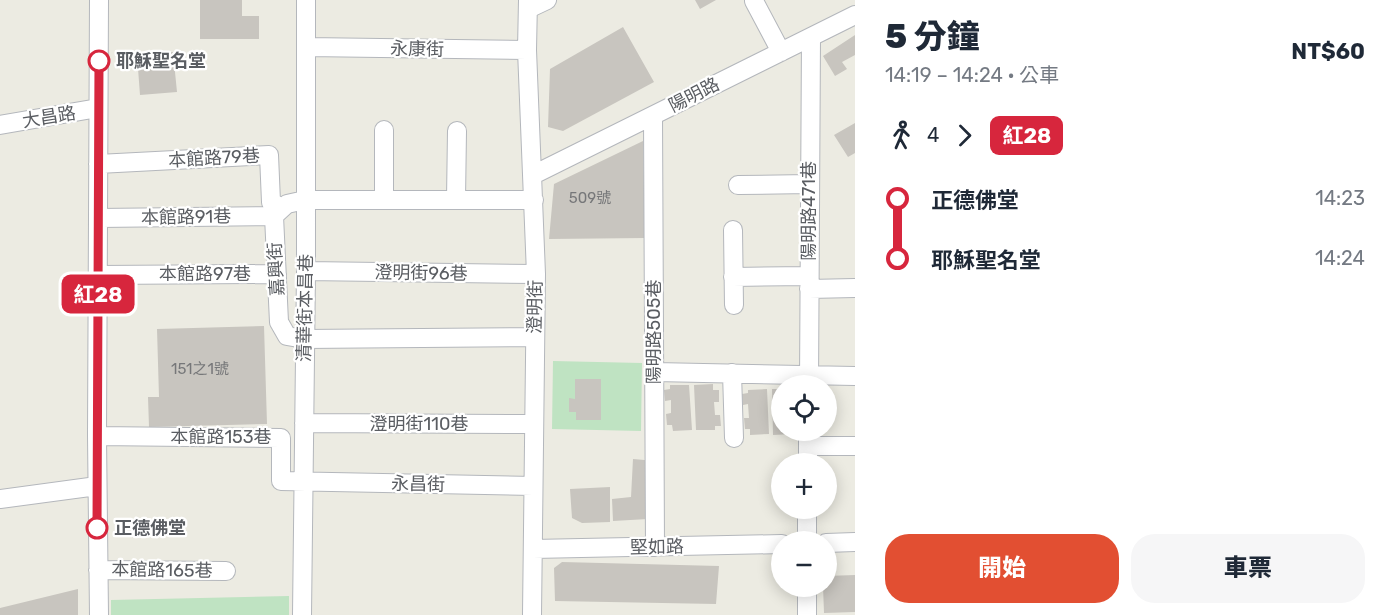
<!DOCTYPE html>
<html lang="zh-TW">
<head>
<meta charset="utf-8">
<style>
  :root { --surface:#fff; --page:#f6f6f7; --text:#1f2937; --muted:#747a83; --accent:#e24f32 }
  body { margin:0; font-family:Rubik,"Noto Sans TC",sans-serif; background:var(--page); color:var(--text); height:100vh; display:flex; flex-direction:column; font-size:22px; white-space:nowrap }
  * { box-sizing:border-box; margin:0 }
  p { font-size:20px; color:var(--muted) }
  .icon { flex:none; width:33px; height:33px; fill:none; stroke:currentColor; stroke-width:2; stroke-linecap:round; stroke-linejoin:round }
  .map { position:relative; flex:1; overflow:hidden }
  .panel { display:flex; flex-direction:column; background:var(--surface); width:540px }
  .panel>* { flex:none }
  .badge { padding:0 12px; border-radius:9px; font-size:21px; line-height:39px }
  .buttons { position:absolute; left:771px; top:375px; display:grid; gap:12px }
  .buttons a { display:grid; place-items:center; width:66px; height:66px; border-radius:50%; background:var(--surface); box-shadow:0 3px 15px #0003; font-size:30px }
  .map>.badge { position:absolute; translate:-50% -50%; box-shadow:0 0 0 3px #fff }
  .legs { display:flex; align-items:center; gap:9px; height:66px; padding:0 30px; font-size:20px }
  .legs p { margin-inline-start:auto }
  .head { display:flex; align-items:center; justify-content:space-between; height:102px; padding:0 30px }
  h1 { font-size:33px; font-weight:800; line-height:45px }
  .action { display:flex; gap:12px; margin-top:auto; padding:12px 30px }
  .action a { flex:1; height:69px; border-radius:24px; background:var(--accent); color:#fff; font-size:24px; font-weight:800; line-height:69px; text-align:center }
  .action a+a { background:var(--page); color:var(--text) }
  ul { padding:0 30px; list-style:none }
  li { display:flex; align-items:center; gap:21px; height:60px; font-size:22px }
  li i { display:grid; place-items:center; width:9px; height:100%; margin:0 8px; background:currentColor }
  li i::after { content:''; width:15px; height:15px; margin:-8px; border:4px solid; border-radius:50%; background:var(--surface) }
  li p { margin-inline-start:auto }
  li:first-child i { background:linear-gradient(#0000 50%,currentColor 0) }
  li:last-child i { background:linear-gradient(currentColor 50%,#0000 0) }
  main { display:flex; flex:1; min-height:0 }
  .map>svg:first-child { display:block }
</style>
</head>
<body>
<main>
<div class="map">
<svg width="855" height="615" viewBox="0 0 855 615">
  <rect width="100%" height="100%" fill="#ecebe2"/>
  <path fill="#bfe3c2" d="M553 361 642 363 641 431 552 429Z
    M289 596V615H111V600Z"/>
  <path fill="#c8c5bf" d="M200 0H242V16H259V39H200Z
    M695 0H716L700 9Z
    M623 27 654 82 563 131 548 127 550 69Z
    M855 35V55L842 62 847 69 835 76 823 56Z
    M173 52 177 92 140 95 137 55Z
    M855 123V153L848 157 834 135Z
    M643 141 645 238 549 239 554 184Z
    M264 326 267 424 149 427 148 397H159L157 329Z
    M575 379H601V420H576V412H569V398L575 399Z
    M713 384V390H719V402H714L715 415H720L721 426H715V430H696L694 385Z
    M670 385H689L692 430 673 431 672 425H667L666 414 671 413V400L665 401 664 390 670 389Z
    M767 389 769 434 750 435V429H745L744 418H749L748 404 743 405 742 394 748 393V390Z
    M772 389H782V430H793V434L773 435Z
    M633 459 656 461 648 519 613 521 612 499 631 497Z
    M610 487V522L582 523 572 518 570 489Z
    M562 562 719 566 716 604 555 601 554 568Z
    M855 575V612L824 613 823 586H826V576Z
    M78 589V615H0V608Z"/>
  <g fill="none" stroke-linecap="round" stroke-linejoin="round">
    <g stroke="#b4b7bc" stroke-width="20">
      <path id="minor" d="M528 0 527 50 536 274 532 615
        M754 1 781 52
        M528 9 547 0
        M307 47 527 50
        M653 116 655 547
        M0 125 98 108
        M384 130V199
        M98 164 269 155 271 202 282 208
        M533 175 855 15
        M738 185 809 184
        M456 199 457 131
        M534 200H305L287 204 274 216 279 322 287 336 304 339 535 337
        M98 218 274 216
        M733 230 734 305
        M306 271 536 274
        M98 275 277 274
        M733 277 809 276
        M809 289 855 288
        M655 372 855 376
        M732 373 734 438
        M809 386 811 37
        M304 423 534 424
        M97 436 281 438V481L533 486
        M808 446H855
        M808 464V430
        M0 499 97 486
        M807 542V508
        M826 543 855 542
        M533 549 782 544
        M98 570 226 571
        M807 586V615
        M99 615 97 436 99 0
        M302 615 306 271V0"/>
    </g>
    <use href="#minor" stroke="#fff" stroke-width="18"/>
  </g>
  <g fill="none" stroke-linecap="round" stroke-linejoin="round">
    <g stroke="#fff" stroke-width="14">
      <path id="line-1" d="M97 528 99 61"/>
    </g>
    <use href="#line-1" stroke="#d7263d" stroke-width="9"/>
  </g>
  <g fill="#fff" stroke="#d7263d" stroke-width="3">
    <circle cx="99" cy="61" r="10"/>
    <circle cx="97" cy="528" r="10"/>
  </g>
  <g text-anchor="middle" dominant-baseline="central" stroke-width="4.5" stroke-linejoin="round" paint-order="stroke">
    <g font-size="15" fill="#767779">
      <text x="590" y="198">509號</text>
      <text x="200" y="369">151之1號</text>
    </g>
    <g font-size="18" fill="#5a5d62" stroke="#fff">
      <text transform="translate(417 49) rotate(1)">永康街</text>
      <text transform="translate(694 95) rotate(-27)">陽明路</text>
      <text transform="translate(49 117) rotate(-9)">大昌路</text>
      <text transform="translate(214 158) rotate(-3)">本館路79巷</text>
      <text transform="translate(809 211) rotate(-90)">陽明路471巷</text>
      <text transform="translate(186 217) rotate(-1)">本館路91巷</text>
      <text transform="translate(276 269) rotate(-93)">嘉興街</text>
      <text transform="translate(421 273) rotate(1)">澄明街96巷</text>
      <text x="205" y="274">本館路97巷</text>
      <text transform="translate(535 307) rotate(-89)">澄明街</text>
      <text transform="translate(305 308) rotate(-89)">清華街本昌巷</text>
      <text transform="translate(654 332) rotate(-90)">陽明路505巷</text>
      <text x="419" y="424">澄明街110巷</text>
      <text x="221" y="437">本館路153巷</text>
      <text transform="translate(418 484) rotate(1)">永昌街</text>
      <text transform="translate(657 547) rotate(-1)">堅如路</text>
      <text transform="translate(162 570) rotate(1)">本館路165巷</text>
    </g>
    <g font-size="18" font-weight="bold" fill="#5a5d62" stroke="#fff" text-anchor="start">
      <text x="116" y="61">耶穌聖名堂</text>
      <text x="114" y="528">正德佛堂</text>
    </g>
  </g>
</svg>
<div class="buttons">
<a><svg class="icon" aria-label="locate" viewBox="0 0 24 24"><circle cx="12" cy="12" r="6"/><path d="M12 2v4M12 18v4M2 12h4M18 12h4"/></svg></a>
<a>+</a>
<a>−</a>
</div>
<b class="badge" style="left:98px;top:294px;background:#d7263d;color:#fff">紅28</b>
</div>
<section class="panel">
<div class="head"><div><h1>5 分鐘</h1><p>14:19 – 14:24 · 公車</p></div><b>NT$60</b></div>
<div class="legs"><svg class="icon" aria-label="walk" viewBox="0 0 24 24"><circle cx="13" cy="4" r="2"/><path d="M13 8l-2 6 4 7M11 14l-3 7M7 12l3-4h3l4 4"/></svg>4<svg class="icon" aria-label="forward" viewBox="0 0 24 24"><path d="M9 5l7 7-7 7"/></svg><b class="badge" style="background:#d7263d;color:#fff">紅28</b></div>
<ul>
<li><i style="color:#d7263d"></i><b>正德佛堂</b><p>14:23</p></li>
<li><i style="color:#d7263d"></i><b>耶穌聖名堂</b><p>14:24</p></li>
</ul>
<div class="action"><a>開始</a><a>車票</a></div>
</section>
</main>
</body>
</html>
